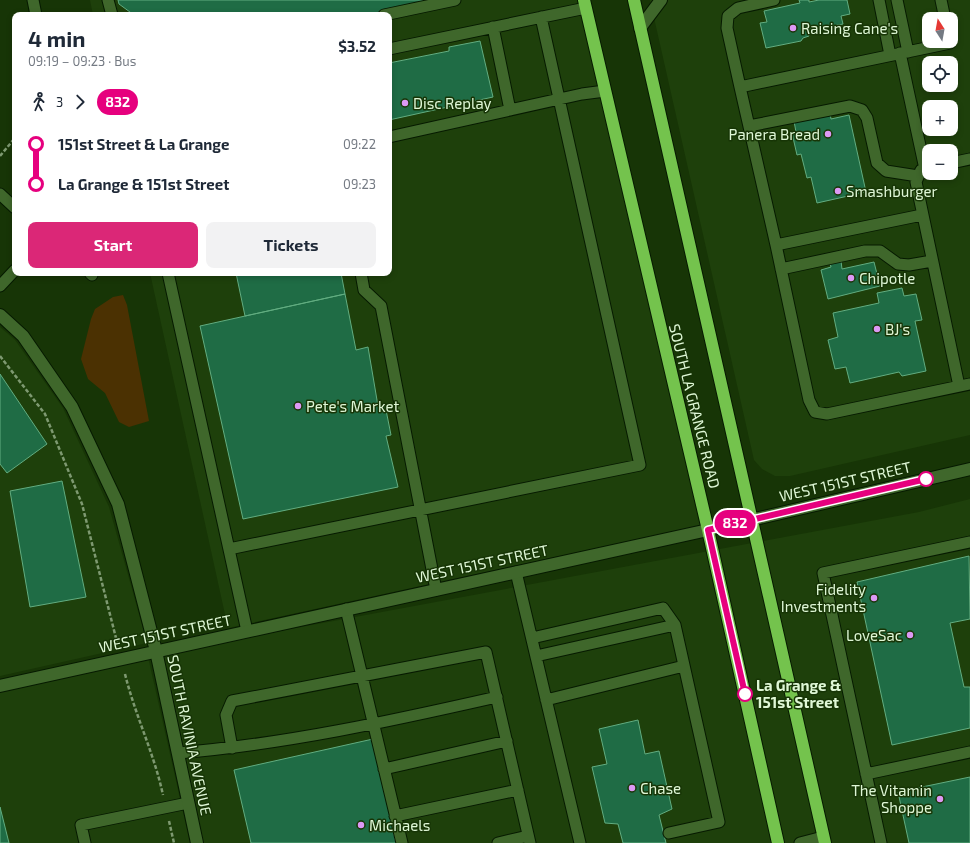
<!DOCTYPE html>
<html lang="en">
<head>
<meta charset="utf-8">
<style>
  :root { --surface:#fff; --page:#f2f2f3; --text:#1f2937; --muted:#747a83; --accent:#db2777 }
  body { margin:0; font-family:"Exo 2",sans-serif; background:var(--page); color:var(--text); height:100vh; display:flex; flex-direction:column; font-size:15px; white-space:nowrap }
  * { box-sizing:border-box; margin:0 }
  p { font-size:13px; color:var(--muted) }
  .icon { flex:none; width:22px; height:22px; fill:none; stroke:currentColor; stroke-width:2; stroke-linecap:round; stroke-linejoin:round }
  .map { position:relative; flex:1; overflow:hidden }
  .panel { position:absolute; left:12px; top:12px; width:380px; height:264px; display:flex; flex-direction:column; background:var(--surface); border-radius:8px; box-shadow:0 2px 6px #0003 }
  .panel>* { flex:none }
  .badge { padding:0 8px; border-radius:13px; font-size:14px; line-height:26px }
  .needle { width:26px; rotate:349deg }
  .buttons { position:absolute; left:922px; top:12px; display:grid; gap:8px }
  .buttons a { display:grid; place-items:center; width:36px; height:36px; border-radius:8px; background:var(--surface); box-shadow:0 2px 6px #0003; font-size:20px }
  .map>.badge { position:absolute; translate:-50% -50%; box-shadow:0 0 0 2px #fff }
  .legs { display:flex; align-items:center; gap:6px; height:44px; padding:0 16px; font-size:13px }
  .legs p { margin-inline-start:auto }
  .summary { display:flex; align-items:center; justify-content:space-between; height:68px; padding:0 16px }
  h1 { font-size:22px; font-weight:700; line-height:30px }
  .button { display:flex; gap:8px; margin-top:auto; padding:8px 16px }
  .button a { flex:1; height:46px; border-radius:8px; background:var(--accent); color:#fff; font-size:16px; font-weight:700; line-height:46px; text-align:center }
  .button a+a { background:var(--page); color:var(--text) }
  ul { padding:0 16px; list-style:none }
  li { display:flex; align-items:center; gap:14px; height:40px; font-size:15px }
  li i { display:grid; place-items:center; width:6px; height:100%; margin:0 5px; background:currentColor }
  li i::after { content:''; width:10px; height:10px; margin:-5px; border:3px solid; border-radius:50%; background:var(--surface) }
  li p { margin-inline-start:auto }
  li:first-child i { background:linear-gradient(#0000 50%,currentColor 0) }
  li:last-child i { background:linear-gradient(currentColor 50%,#0000 0) }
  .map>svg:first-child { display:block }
</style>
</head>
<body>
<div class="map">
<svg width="970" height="843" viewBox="0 0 970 843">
  <rect width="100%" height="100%" fill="#173506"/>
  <path fill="#1e400b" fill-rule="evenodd" d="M90 0H581L707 524 228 628 150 273H389V15H93Z
    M650 0H970V435L790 476H775L762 469 754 460ZM929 19H951V41H929ZM929 63H951V85H929ZM929 107H951V129H929ZM929 151H951V173H929Z
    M0 327 15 340 63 408 109 507 147 643 0 676Z
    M970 499V843H202L162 653 919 512Z
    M148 657 190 843H0V690Z"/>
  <path fill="#4b3102" d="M123 295 127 305 149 421 129 427 119 422 105 393 88 379 81 359 91 319 95 309 113 297Z"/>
  <path fill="#1f6c45" stroke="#62ad81" d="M118 0H446L379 15H134L119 4Z
    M799 0H809V2L819 0H847L850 14 841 16 843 24 808 31 809 36 803 38 801 41 766 48 760 23 767 22 764 11 800 3Z
    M480 41 493 97 389 120V63L449 51V47Z
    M830 113 831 119 849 115 866 192 817 203 811 177 807 178 801 154 797 155 792 133 796 132 794 121Z
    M841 261 842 269 874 262 880 286 828 299 821 270 831 267 830 263Z
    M236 273H341L345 294 245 316Z
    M902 288 904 296 916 294 922 320 915 321 926 371 902 376 899 372 850 383 846 367 835 369 828 340 838 337 833 313 879 303 877 293Z
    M345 294 356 350 368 347 378 406 385 405 391 435 386 436 398 487 243 519 200 326Z
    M0 374 47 444 7 473 0 464Z
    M62 481 86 597 30 607 10 491Z
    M969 556 970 619 950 623 964 687H970V728L892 745 857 582Z
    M638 720 645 754 659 751 672 809 659 815 666 843H623L618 824 605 823 592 767 607 764 599 729Z
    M373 739 396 843H251L234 770Z
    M970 777V843H909L898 792Z
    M0 807 9 843H0Z"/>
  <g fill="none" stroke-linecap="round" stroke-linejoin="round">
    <g stroke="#061a00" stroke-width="13">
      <path id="lane" d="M33 0 36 15
        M108 0 112 15
        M879 0 890 55
        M897 0 908 52
        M941 0 945 19
        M384 15 455 0
        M493 27 510 110
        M949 41 950 43 740 87 776 245 809 400 815 412 827 414 970 384
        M389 49 586 8
        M900 53 925 169
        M740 87 727 28 728 16 738 8 774 0
        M749 126 850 106 862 110 867 118 877 163 886 171 918 176
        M389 137 582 94 605 91
        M951 163 970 159
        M929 168 921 170 916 182 959 386
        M0 194 15 208
        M776 245 922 215
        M781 269 865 251H880L898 264 909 265 932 261
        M90 273 92 275V273
        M168 273 247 631
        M361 273 364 290 381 306 436 590
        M0 286 15 270
        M229 549 640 465 541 17
        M516 572 580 843
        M346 609 402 843
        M532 638 663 608 675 625 719 822 669 833
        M536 656 675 625
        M546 700 684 666
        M232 748 226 715 232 701 486 652 530 843
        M178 753C286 744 391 721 497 697
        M384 769 507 741
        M866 774 970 752
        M395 816 518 790
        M85 843 81 825 188 803
        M498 843 528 836
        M800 843 823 837
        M881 843 823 573 970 542"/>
    </g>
    <g stroke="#061a00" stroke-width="14">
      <path id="street" d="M640 28 661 0"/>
    </g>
    <g stroke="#061a00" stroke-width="14">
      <path id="secondary" d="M0 315 23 336 72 407 118 504 156 651 197 843
        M0 686 708 530 970 469"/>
    </g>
    <g stroke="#061a00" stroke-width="14">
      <path id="highway" d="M584 0 708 530 778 843
        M634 0 825 843"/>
    </g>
    <path stroke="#7e9971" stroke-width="2.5" stroke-dasharray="4 2" stroke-linecap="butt" d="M0 156 15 138
      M0 356 45 414 82 504 118 646
      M125 674C135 715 154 753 163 795
      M169 821 174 843"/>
    <use href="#lane" stroke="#3f672b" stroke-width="11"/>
    <use href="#street" stroke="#3f672b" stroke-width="12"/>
    <use href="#secondary" stroke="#3f672b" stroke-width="12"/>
    <use href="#highway" stroke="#74c34d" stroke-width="12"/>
  </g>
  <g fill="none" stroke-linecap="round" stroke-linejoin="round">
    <g stroke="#fff" stroke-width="9">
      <path id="line-1" d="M745 694 708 530 926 479"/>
    </g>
    <use href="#line-1" stroke="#e6007e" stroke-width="6"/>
  </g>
  <g fill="#dc99f4" stroke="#173506" stroke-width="1.5">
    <circle cx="793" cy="28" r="4"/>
    <circle cx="405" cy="103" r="4"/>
    <circle cx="828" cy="134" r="4"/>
    <circle cx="838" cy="191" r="4"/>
    <circle cx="851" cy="278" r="4"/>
    <circle cx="877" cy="329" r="4"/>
    <circle cx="298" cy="406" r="4"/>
    <circle cx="874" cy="598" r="4"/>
    <circle cx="910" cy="635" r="4"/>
    <circle cx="632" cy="788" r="4"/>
    <circle cx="940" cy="799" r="4"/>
    <circle cx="361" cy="825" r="4"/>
  </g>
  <g fill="#fff" stroke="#e6007e" stroke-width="2">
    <circle cx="926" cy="479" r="7"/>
    <circle cx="745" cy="694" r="7"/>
  </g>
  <g text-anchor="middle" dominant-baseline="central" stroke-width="3" stroke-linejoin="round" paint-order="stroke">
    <g font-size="15" fill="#dff7d6" stroke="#173506" text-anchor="start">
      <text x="801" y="28">Raising Cane's</text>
      <text x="413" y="103">Disc Replay</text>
      <text x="820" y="134" text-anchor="end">Panera Bread</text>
      <text x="846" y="191">Smashburger</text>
      <text x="859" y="278">Chipotle</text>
      <text x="885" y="329">BJ's</text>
      <text x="306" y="406">Pete's Market</text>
      <text x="866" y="589" text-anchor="end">Fidelity<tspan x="866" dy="17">Investments</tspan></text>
      <text x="902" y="635" text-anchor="end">LoveSac</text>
      <text x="640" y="788">Chase</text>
      <text x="932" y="790" text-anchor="end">The Vitamin<tspan x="932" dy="17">Shoppe</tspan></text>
      <text x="369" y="825">Michaels</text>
    </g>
    <g font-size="15" fill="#dff7d6" stroke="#173506">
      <text transform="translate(695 406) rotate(76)">SOUTH LA GRANGE ROAD</text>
      <text transform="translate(845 481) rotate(-13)">WEST 151ST STREET</text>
      <text transform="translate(482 563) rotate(-12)">WEST 151ST STREET</text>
      <text transform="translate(165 633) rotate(-12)">WEST 151ST STREET</text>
      <text transform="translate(190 735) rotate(78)">SOUTH RAVINIA AVENUE</text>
    </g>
    <g font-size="15" font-weight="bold" fill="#dff7d6" stroke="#173506" text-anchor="start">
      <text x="756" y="685">La Grange &amp;<tspan x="756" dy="17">151st Street</tspan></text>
    </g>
  </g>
</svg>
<div class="buttons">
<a><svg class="needle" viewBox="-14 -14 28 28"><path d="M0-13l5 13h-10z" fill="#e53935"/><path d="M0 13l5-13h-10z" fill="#747a83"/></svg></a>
<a><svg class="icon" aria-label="locate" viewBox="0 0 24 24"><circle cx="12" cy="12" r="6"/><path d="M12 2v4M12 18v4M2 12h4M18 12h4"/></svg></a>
<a>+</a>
<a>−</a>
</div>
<b class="badge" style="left:735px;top:523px;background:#e6007e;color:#fff">832</b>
<section class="panel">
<div class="summary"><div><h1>4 min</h1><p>09:19 – 09:23 · Bus</p></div><b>$3.52</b></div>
<div class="legs"><svg class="icon" aria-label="walk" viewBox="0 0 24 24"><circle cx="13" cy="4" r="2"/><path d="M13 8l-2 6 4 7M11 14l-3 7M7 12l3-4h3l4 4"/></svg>3<svg class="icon" aria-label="forward" viewBox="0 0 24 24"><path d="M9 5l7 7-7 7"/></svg><b class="badge" style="background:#e6007e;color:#fff">832</b></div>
<ul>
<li><i style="color:#e6007e"></i><b>151st Street &amp; La Grange</b><p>09:22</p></li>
<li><i style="color:#e6007e"></i><b>La Grange &amp; 151st Street</b><p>09:23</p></li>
</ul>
<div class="button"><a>Start</a><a>Tickets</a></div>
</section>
</div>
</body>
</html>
